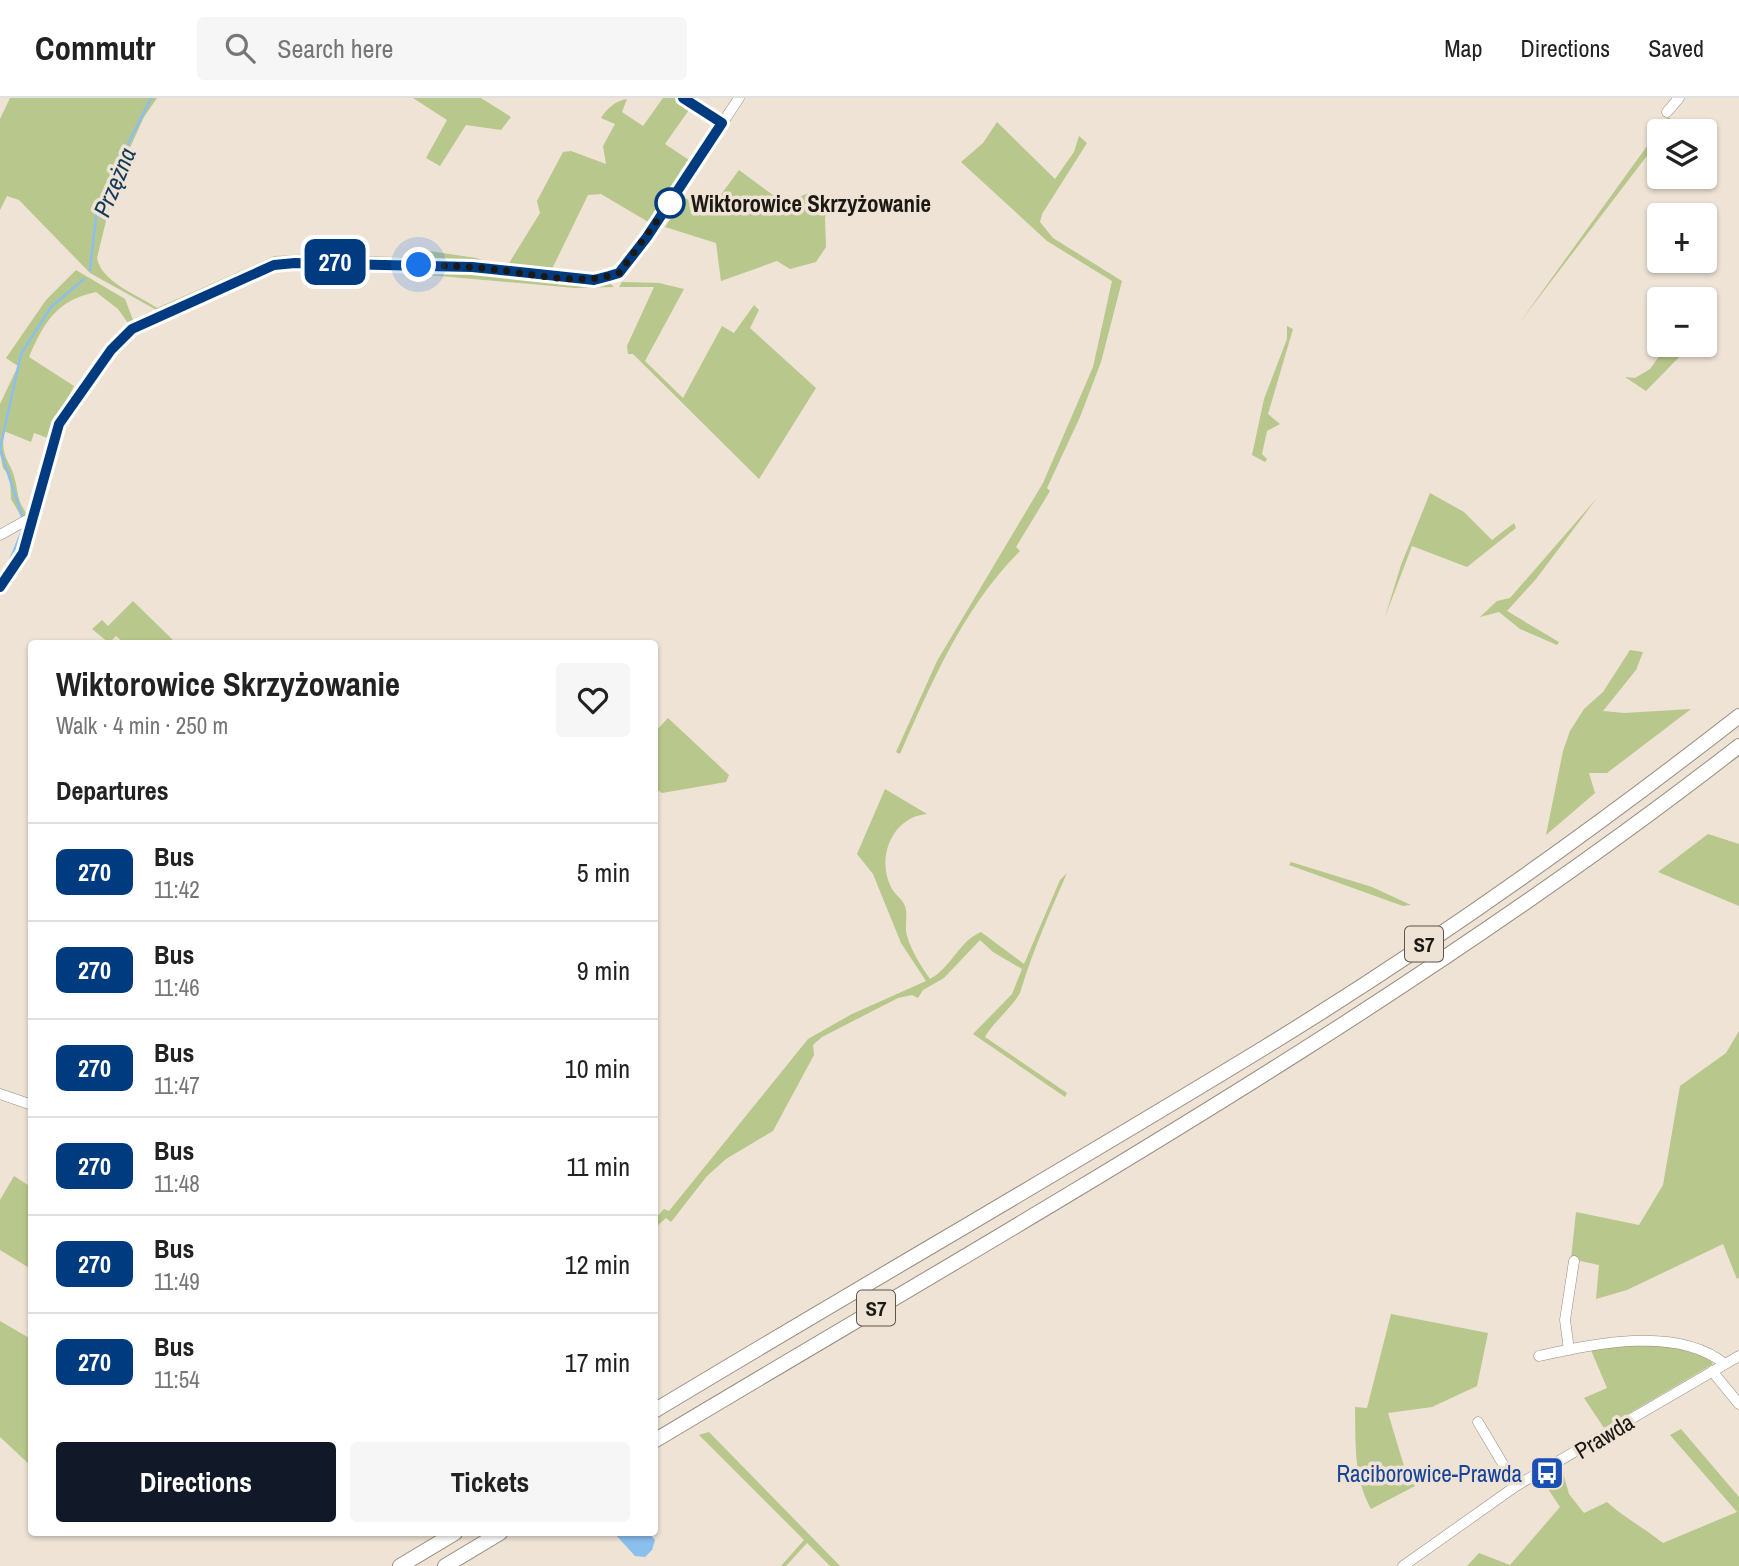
<!DOCTYPE html>
<html lang="en">
<head>
<meta charset="utf-8">
<style>
  :root { --surface:#fff; --page:#f6f6f6; --text:#222; --muted:#767676; --line:#e0e0e0; --accent:#111827 }
  body { margin:0; font-family:"Archivo Narrow",sans-serif; background:var(--page); color:var(--text); height:100vh; display:flex; flex-direction:column; font-size:26px; white-space:nowrap }
  * { box-sizing:border-box; margin:0 }
  p { font-size:23px; color:var(--muted) }
  .icon { flex:none; width:38px; height:38px; fill:none; stroke:currentColor; stroke-width:2; stroke-linecap:round; stroke-linejoin:round }
  .map { position:relative; flex:1; overflow:hidden }
  .panel { position:absolute; left:28px; top:542px; width:630px; height:896px; display:flex; flex-direction:column; background:var(--surface); border-radius:7px; box-shadow:0 2px 5px #0004 }
  .panel>* { flex:none }
  .badge { padding:0 14px; border-radius:10px; font-size:24px; line-height:46px }
  .tools { position:absolute; left:1647px; top:21px; display:grid; gap:14px }
  .tools a { display:grid; place-items:center; width:70px; height:70px; border-radius:7px; background:var(--surface); box-shadow:0 2px 5px #0004; font-size:35px }
  .you { position:absolute; width:35px; height:35px; margin:-18px; border:5px solid #fff; border-radius:50%; background:#1a73e8; box-shadow:0 0 0 10px #1a73e833 }
  .map>.badge { position:absolute; translate:-50% -50%; box-shadow:0 0 0 4px #fff }
  h2 { padding:0 28px; font-size:26px; line-height:63px }
  .round { display:grid; place-items:center; flex:none; width:74px; height:74px; border-radius:7px; background:var(--page) }
  .overview { display:flex; align-items:center; justify-content:space-between; height:119px; padding:0 28px }
  h1 { font-size:33px; font-weight:800; line-height:52px }
  .button { display:flex; gap:14px; margin-top:auto; padding:14px 28px }
  .button a { flex:1; height:80px; border-radius:7px; background:var(--accent); color:#fff; font-size:28px; font-weight:800; line-height:80px; text-align:center }
  .button a+a { background:var(--page); color:var(--text) }
  ul { padding:0; list-style:none }
  li { display:flex; align-items:center; gap:21px; height:98px; padding:0 28px; border-top:2px solid var(--line) }
  li div { flex:1 }
  li b { display:block; font-size:26px }
  li em { font-style:normal }
  li .badge { min-width:77px; font-weight:700; text-align:center }
  header { display:flex; align-items:center; gap:42px; box-sizing:border-box; height:98px; padding:0 35px; background:var(--surface); border-bottom:2px solid var(--line) }
  header strong { font-size:33px }
  nav { display:flex; gap:38px; margin-inline-start:auto; font-size:24px }
  .search { width:490px; height:63px; background:var(--page); display:flex; align-items:center; gap:18px; box-sizing:border-box; padding:0 24px; border-radius:7px; color:var(--muted); font-size:26px }
  .map>svg:first-child { display:block }
</style>
</head>
<body>
<header>
<strong>Commutr</strong>
<div class="search"><svg class="icon" aria-label="search" viewBox="0 0 24 24"><circle cx="10" cy="10" r="6"/><path d="M15 15l6 6"/></svg>Search here</div>
<nav><a>Map</a><a>Directions</a><a>Saved</a></nav>
</header>
<div class="map">
<svg width="1739" height="1468" viewBox="0 0 1739 1468">
  <rect width="100%" height="100%" fill="#eee3d5"/>
  <path fill="#b8c78c" d="M10 0H157L144 19 117 78 97 160C101 184 138 197 157 210L274 158 318 156 422 160 423 152 476 160 498 167 294 160 275 163 160 214 90 175 19 102 7 98 0 112V21Z
    M413 0H481L511 19 501 32 466 27 440 68 426 60 447 22Z
    M663 0H677L691 9 665 46 692 64 650 125 601 96 588 97 550 175 506 170 540 115 537 103 563 54 571 53 606 66 603 48 615 26 601 20C606 11 617 2 627 1L622 14 643 28Z
    M1668 19 1674 23 1665 33H1659V42L1520 224Z
    M997 24 1055 81 1074 54 1079 38 1087 45 1042 116 1040 124 1053 140 1122 183 1101 264 1080 319 1047 390 1050 393 1016 449 1020 453C963 510 932 584 900 656L896 654 937 563 1043 385 1093 269 1112 183 1047 143 961 64 983 45Z
    M739 72 785 106 808 95 831 101 825 120 826 149 816 164 790 171 777 163 721 183 716 145 665 129 685 100 709 113Z
    M383 170 479 173 576 186 609 184 614 189 575 190 383 173Z
    M76 172 125 201 133 222 128 225 118 211 96 194C57 202 44 224 29 259L74 288 48 340 34 335 31 344 4 333C0 363 12 362 16 386 19 402 18 401 27 417L22 420 11 401 10 379 3 370 0 355V306L18 268 6 260 46 202Z
    M622 184 659 185 684 191 645 263 683 300 722 228 734 235 754 207 759 212 750 230 816 290 759 381 633 256H628L627 248 654 189H619Z
    M1287 228 1293 231 1268 316 1280 326 1267 333 1262 356 1267 361 1265 364 1252 357 1264 301 1287 241Z
    M1660 247H1676L1686 252 1646 293 1625 279 1635 280 1650 271 1662 254Z
    M1430 395 1464 414 1492 442 1514 425 1516 430 1467 469 1412 448 1385 519 1401 467Z
    M1597 400 1536 481 1507 513 1559 544 1557 547 1520 531 1499 514 1480 519 1497 503 1510 500Z
    M133 503 177 546H125L116 538 109 545 92 531 102 522 108 528Z
    M1630 552 1643 554 1636 572 1603 613 1624 615 1691 611 1607 675H1589L1595 695 1546 737 1563 653 1570 633 1584 611 1603 594Z
    M668 620 729 677 726 684 662 695 655 690V634Z
    M885 691 927 716C892 719 876 760 891 789 894 796 901 800 904 806 909 814 904 828 907 838 912 854 921 868 930 881 951 870 959 843 981 834L1024 866 1060 782 1067 775C1050 814 1033 852 1021 892 1017 905 993 924 985 939L1067 995 1065 999 973 936 1012 896 1022 871 993 854 980 842 944 880 923 892 918 900 912 897 898 900 822 939 813 947 814 957 773 1033 726 1061 707 1078 671 1124 666 1120 655 1130V1121L664 1111 669 1113 808 941 852 916 926 883 901 845 873 776 857 756Z
    M1708 736 1739 746V808L1658 774Z
    M1291 764 1372 789 1411 807 1403 808 1289 767Z
    M1739 933V1180L1737 1181 1723 1146 1627 1192 1596 1201 1599 1167 1571 1161 1576 1114 1639 1127 1663 1087 1680 988 1726 955Z
    M14 1078 31 1089V1171L0 1152V1102Z
    M1391 1216 1488 1235 1477 1288 1432 1309 1388 1315 1404 1368 1415 1388 1371 1411C1353 1378 1356 1346 1355 1309L1367 1310Z
    M0 1223 31 1241V1368L0 1339Z
    M1634 1245 1663 1246 1709 1259 1713 1266 1604 1330 1584 1300 1607 1290 1591 1252Z
    M1681 1331 1739 1399V1468H1467L1479 1455 1510 1467 1560 1409 1540 1379 1561 1368 1569 1396 1584 1415 1607 1404C1625 1420 1644 1430 1663 1445L1737 1414 1670 1337Z
    M709 1334 840 1468H830L807 1445 786 1468H781L804 1442 699 1337Z"/>
  <path fill="#8bbfed" d="M614 1435H649L655 1442 652 1452 645 1459 635 1458Z"/>
  <g fill="none" stroke-linecap="round" stroke-linejoin="round">
    <path stroke="#8bbfed" stroke-width="2.5" d="M90 172 96 119 115 72 151 0
      M22 418 0 351 21 256 51 209 84 181
      M7 470 24 428"/>
    <g stroke="#968c7f" stroke-width="11">
      <path id="minor" d="M683 0 722 25
        M1667 14 1679 0
        M0 437 34 418
        M0 489 23 455 59 325 111 252 132 231 274 168 295 165 472 169 594 182 619 175 647 139 739 0
        M0 996 32 1007
        M1569 1252 1565 1222 1574 1163
        M1539 1258C1594 1246 1677 1227 1725 1266
        M1712 1273 1739 1306
        M1478 1324 1516 1388
        M1403 1468 1516 1388 1739 1258"/>
    </g>
    <g stroke="#968c7f" stroke-width="16">
      <path id="highway" d="M654 1313C858 1190 1064 1072 1267 948 1430 848 1588 736 1739 618
        M654 1343C1023 1122 1400 912 1739 648
        M400 1468 455 1435
        M445 1468 500 1435"/>
    </g>
    <use href="#minor" stroke="#fff" stroke-width="10"/>
    <use href="#highway" stroke="#fff" stroke-width="14"/>
  </g>
  <g fill="none" stroke-linecap="round" stroke-linejoin="round">
    <g stroke="#fff" stroke-width="16">
      <path id="line" d="M0 489 23 455 59 326 111 252 132 231 274 167 295 165 472 169 594 182 609 178 619 175 647 139 722 25 683 0"/>
    </g>
    <use href="#line" stroke="#003b80" stroke-width="10"/>
    <path stroke="#1c1813" stroke-width="7" stroke-dasharray="0 12.6" d="M419 167C443 168 466 168 490 171 531 175 579 189 619 175L670 105"/>
  </g>
  <defs>
    <g id="bus-square" transform="scale(1.75)"><rect x="-9" y="-9" width="18" height="18" rx="4" fill="#1a4fb4" stroke="#eee3d5"/><path d="M-5-6H5V4H4V6H2V4H-2V6H-4V4H-5ZM-3.5-4V0h7V-4ZM-3.5 1.2v1.5H-2V1.2ZM2 1.2v1.5H3.5V1.2Z" fill="#fff"/></g>
  </defs>
  <g fill-rule="evenodd">
    <use href="#bus-square" x="1547" y="1375"/>
  </g>
  <circle fill="#fff" stroke="#003b80" stroke-width="3.5" cx="670" cy="105" r="14"/>
  <g text-anchor="middle" dominant-baseline="central" stroke-width="7" stroke-linejoin="round" paint-order="stroke">
    <g fill="#eee3d5" stroke="#5b554d" stroke-width="2">
      <rect x="1405" y="828.5" width="38" height="35" rx="5"/>
      <rect x="857" y="1192.5" width="38" height="35" rx="5"/>
    </g>
    <g font-size="21" font-weight="bold" fill="#1c1813">
      <text x="1424" y="846">S7</text>
      <text x="876" y="1210">S7</text>
    </g>
    <g font-size="23" font-weight="bold" fill="#1c1813" stroke="#eee3d5" text-anchor="start">
      <text x="691" y="105">Wiktorowice Skrzyżowanie</text>
    </g>
    <g font-size="23" fill="#1c1813" stroke="#eee3d5">
      <text transform="translate(1604 1338) rotate(-31)">Prawda</text>
    </g>
    <g font-size="23" fill="#164399" stroke="#eee3d5" text-anchor="end">
      <text x="1522" y="1375">Raciborowice-Prawda</text>
    </g>
    <g font-size="24" font-style="italic" fill="#123958" stroke="#eee3d5">
      <text transform="translate(114 84) rotate(-67)">Przężna</text>
    </g>
  </g>
</svg>
<div class="tools">
<a><svg class="icon" aria-label="layers" viewBox="0 0 24 24"><path d="M12 4l9 5-9 5-9-5zM3 14l9 5 9-5"/></svg></a>
<a>+</a>
<a>−</a>
</div>
<div class="you" style="left:419px;top:167px"></div>
<b class="badge" style="left:335px;top:164px;background:#003b80;color:#fff">270</b>
<section class="panel">
<div class="overview"><div><h1>Wiktorowice Skrzyżowanie</h1><p>Walk · 4 min · 250 m</p></div><a class="round"><svg class="icon" aria-label="heart" viewBox="0 0 24 24"><path d="M12 20l-8-8c-3-5 5-10 8-4 3-6 11-1 8 4z"/></svg></a></div>
<h2>Departures</h2>
<ul>
<li><span class="badge" style="background:#003b80;color:#fff">270</span><div><b>Bus</b><p>11:42</p></div><em>5 min</em></li>
<li><span class="badge" style="background:#003b80;color:#fff">270</span><div><b>Bus</b><p>11:46</p></div><em>9 min</em></li>
<li><span class="badge" style="background:#003b80;color:#fff">270</span><div><b>Bus</b><p>11:47</p></div><em>10 min</em></li>
<li><span class="badge" style="background:#003b80;color:#fff">270</span><div><b>Bus</b><p>11:48</p></div><em>11 min</em></li>
<li><span class="badge" style="background:#003b80;color:#fff">270</span><div><b>Bus</b><p>11:49</p></div><em>12 min</em></li>
<li><span class="badge" style="background:#003b80;color:#fff">270</span><div><b>Bus</b><p>11:54</p></div><em>17 min</em></li>
</ul>
<div class="button"><a>Directions</a><a>Tickets</a></div>
</section>
</div>
</body>
</html>
